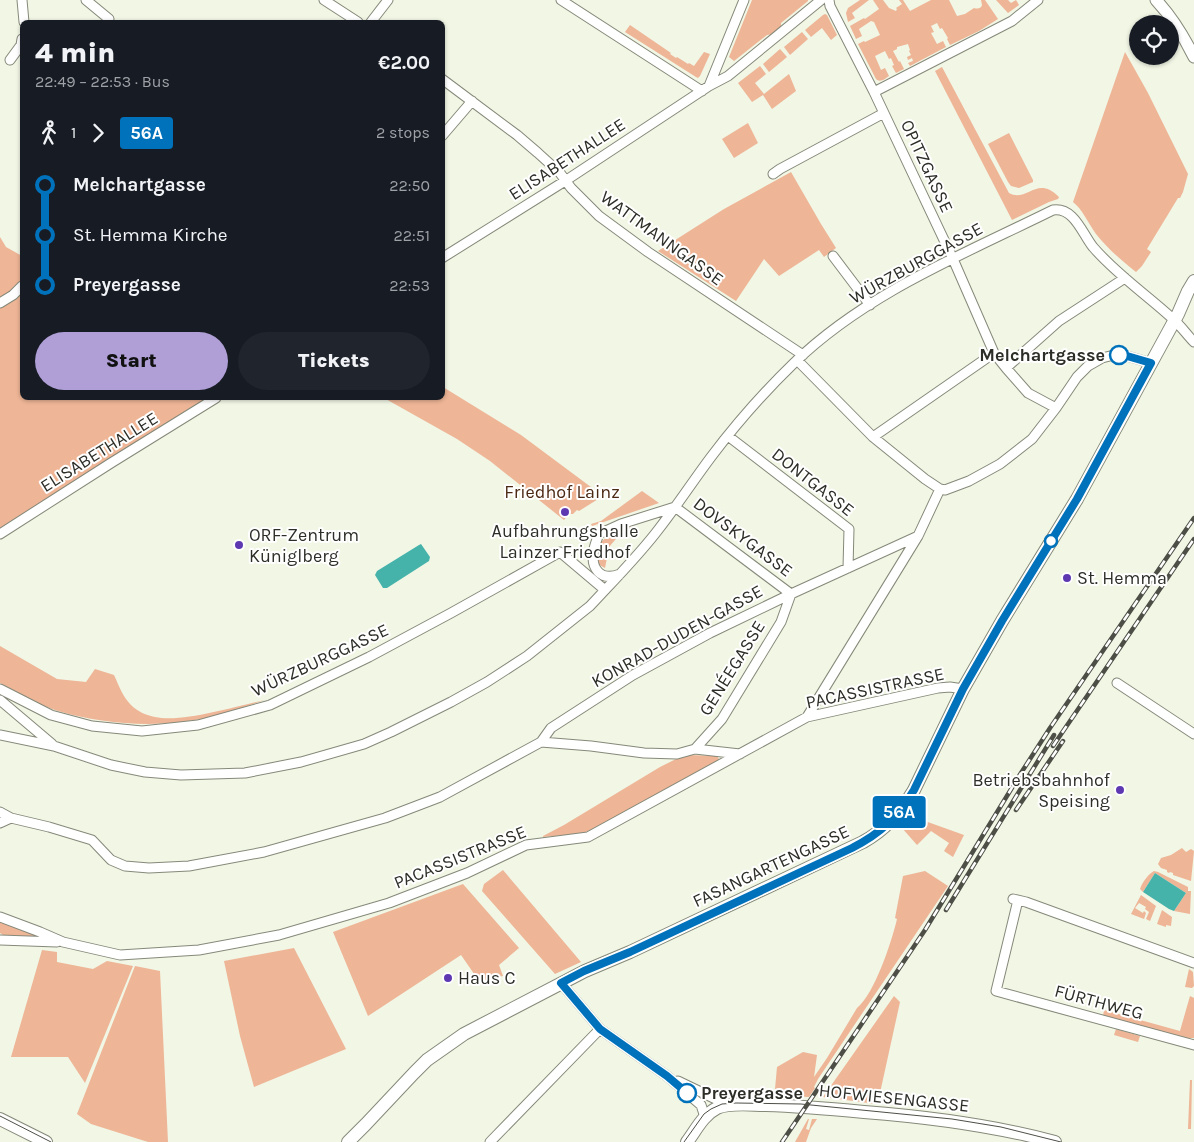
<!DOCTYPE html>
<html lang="en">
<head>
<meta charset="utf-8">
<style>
  :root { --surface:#171b24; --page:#20242c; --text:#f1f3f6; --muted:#9ea1a6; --accent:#af9fd6 }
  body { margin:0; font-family:Karla,sans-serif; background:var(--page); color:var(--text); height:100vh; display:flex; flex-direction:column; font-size:19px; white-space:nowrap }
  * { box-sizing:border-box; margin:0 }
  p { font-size:16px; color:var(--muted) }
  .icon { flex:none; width:28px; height:28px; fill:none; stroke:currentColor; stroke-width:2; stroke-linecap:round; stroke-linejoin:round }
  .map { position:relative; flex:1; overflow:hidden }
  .side { position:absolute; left:20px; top:20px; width:425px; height:380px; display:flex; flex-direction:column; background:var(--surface); border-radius:8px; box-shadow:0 1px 4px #0004 }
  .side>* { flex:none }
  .badge { padding:0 10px; border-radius:4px; font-size:18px; line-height:32px }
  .controls { position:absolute; left:1129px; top:15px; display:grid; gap:10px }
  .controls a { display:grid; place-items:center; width:50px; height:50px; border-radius:50%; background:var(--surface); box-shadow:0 1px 4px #0004; font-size:25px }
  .map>.badge { position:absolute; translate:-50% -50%; box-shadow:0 0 0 2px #fff }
  .legs { display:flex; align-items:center; gap:8px; height:55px; padding:0 15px; font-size:16px }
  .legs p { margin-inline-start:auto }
  .overview { display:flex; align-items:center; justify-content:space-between; height:85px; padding:0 15px }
  h1 { font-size:28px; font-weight:800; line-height:38px }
  .action { display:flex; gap:10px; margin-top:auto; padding:10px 15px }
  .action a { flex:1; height:58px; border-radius:30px; background:var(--accent); color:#111; font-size:20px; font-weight:800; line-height:58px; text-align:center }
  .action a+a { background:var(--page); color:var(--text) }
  ul { padding:0 15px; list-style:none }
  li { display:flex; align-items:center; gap:18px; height:50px; font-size:19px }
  li i { display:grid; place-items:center; width:8px; height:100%; margin:0 6px; background:currentColor }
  li i::after { content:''; width:12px; height:12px; margin:-6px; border:4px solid; border-radius:50%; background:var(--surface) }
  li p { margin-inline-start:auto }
  li:first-child i { background:linear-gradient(#0000 50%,currentColor 0) }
  li:last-child i { background:linear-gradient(currentColor 50%,#0000 0) }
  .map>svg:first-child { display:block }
</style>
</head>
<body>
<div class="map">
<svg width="1194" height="1142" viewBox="0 0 1194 1142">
  <rect width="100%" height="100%" fill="#f1f6e5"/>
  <path fill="#eeb596" d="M752 0H808V1L781 23V30L774 34 767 35 734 61 729 57Z
    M860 0H869L852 13 855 18 848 22 846 13 848 8Z
    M873 0H883L889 8 896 11 897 9 896 8 902 4 899 0H903L910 11 931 0H949L957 16 965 14 974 8C977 9 981 9 982 5L981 0H985L998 19 979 31 950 45 947 39 948 38 942 28 940 29 937 23 931 26 934 32 931 33 937 44 943 41 946 47 910 66 908 63 913 61 912 58 908 60 907 57 911 55 909 51 910 50 908 44 897 47V49L893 51 899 62 900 61 904 69 896 73 892 66 894 65 891 58 889 59 885 51 875 56 881 70 885 68 889 76C885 79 880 83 876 79L858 44 864 41 865 42 880 35 874 22 871 21 859 29 862 36 856 39 850 26 864 18 865 19 879 9Z
    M996 0H1008L1011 3 1016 0 1019 5 1008 13Z
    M825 14 827 15 837 35 831 40 822 28 811 37 805 30 823 15Z
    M630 25 671 53 670 54 676 58 677 57 688 64 689 63 694 66 704 52 710 54 700 76 698 78 696 77 625 32Z
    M802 32 808 39 790 55 784 47Z
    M780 49 787 57 769 72 763 64Z
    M1125 52 1148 93 1188 174 1183 192 1180 198H1178L1147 249 1151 252 1142 266 1136 272C1121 260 1108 249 1096 234 1088 223 1083 210 1073 202Z
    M760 66 766 74 755 83 764 94 789 74 796 91 772 109 763 95 752 102 738 83Z
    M942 67 1009 193C1027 203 1037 174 1059 197L1058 199 1049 202 1012 220 935 71Z
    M748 123 758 143 734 158 722 139Z
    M1009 133 1033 180V182L1019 188 1011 186 1008 182 988 144Z
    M791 172 821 224 836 248 824 257 819 250 779 276 764 259 736 301 658 251 724 209Z
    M0 237 6 247 22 256V282L11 292 0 300Z
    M22 288V398H212L0 531V305Z
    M443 387 521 435 603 496 579 511 577 510 573 514H569L564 520 490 461 457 439 384 398H442Z
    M642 491 659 503 592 526 591 524 601 521Z
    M633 526 634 529 628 532 621 533 603 554 602 557 607 558 605 568C601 566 598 565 597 559 593 537 618 532 633 526Z
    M0 646 57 679 86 682 95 669 114 675C119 686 123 697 131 705 138 712 146 715 155 717 183 723 236 706 265 700 246 706 226 714 206 718 159 728 105 725 58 711 39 705 18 693 0 683Z
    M689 755 717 756 719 759 717 761 594 830 577 834 543 837V836L564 825 660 767 676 759Z
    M911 816 964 835 953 857 944 851 949 843 931 831 917 845 902 828Z
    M1182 848 1186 852 1191 849 1194 851 1191 881 1173 875V873L1170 872 1169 873 1167 872V870L1161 868 1158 864 1161 858 1171 855Z
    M503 870 581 962 555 974 482 891 484 884Z
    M925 871 948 886 818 1079 814 1087 815 1088 809 1097 784 1096 780 1094V1089H775L777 1067 803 1052 817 1055 814 1077 827 1058 857 1008C874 995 892 941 897 919L895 918 903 876Z
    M1154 871 1158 872 1188 887V891H1191L1190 914 1174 911 1186 893 1155 873 1143 892 1140 889C1142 883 1148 874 1154 871Z
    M463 884 519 948 499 965 503 976 479 981 461 955 368 1016 333 932Z
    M1141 895 1156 906 1150 921 1146 919 1149 912 1145 909 1146 907 1139 903 1135 908 1143 913 1144 911 1146 913 1144 919 1131 914Z
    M1162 910 1172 917 1171 926 1166 925V927L1157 924Z
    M0 919 36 934 34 937 3 935 0 933Z
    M294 948 346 1049 254 1087 240 1036 224 961Z
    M42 950 57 952V962L93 969 107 961 133 966 85 1083 68 1057H11Z
    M135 966 160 971 168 1142H148L91 1124 77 1114Z
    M1189 969 1193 972 1194 986 1192 988 1185 987Z
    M894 996 900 1002 878 1102H876V1104L823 1097Z
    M1190 996 1194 998V1038H1184L1103 1016 1104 1010 1180 1031Z
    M1116 1029 1140 1036 1138 1042 1114 1035Z
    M1190 1080H1192L1191 1129H1188Z
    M808 1119H809L806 1129 809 1130 812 1119H817L811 1128 806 1142H795Z"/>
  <path fill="#46b3ab" d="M421 544 430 557 429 561 387 588H383L375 575 377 571 419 545Z
    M1155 873 1186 893 1174 911 1169 909 1143 892Z"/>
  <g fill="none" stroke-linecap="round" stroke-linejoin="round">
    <g stroke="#858979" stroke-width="11">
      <path id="minor" d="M22 0 24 22
        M86 0 109 19
        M324 0 358 22
        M561 0 702 91
        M829 0 830 6 874 92 953 259 994 353 1006 368 1028 393 1056 408
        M371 22 388 0
        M10 60 21 45 22 39
        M442 79 517 135 538 153 560 173 571 188 599 216 648 252 803 355
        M709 86 744 0
        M874 92 1012 21 1038 0
        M442 136 472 101
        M773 174 780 169 884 113
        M833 256 870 305
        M442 258 565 181 709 86 728 76 821 0
        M0 303 13 295 22 286
        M797 360 873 437 925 479 940 489 945 490 969 481 1000 464 1032 439 1056 408 1077 377 1088 366 1102 358 1114 355 1127 356 1151 363
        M1006 368 1059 321 1125 278
        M728 436 849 529 848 568
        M873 437 994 353
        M0 534 111 463 216 398
        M620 574C600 582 590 568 594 549 595 544 597 539 599 534L621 524 675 507
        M1117 683 1194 734
        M0 689 51 715 92 726 142 731 198 725 270 705 369 657 451 613 560 552 605 590C623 571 642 551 658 530 676 507 693 481 711 457 736 424 764 392 794 363 866 293 964 254 1053 210 1074 207 1082 233 1093 247 1116 274 1147 295 1173 319 1181 326 1187 335 1194 342
        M0 700 52 744
        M807 717 918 536 940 489
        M0 735 54 746 111 765 145 772 181 775 245 773 301 762 364 744 391 732 451 702 487 682 527 656 590 606 605 590
        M541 742 591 746 644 753 677 754 695 749 722 719 781 622 791 594 675 507
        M695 749 740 754
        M0 812 11 818 0 823
        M11 818 49 827 92 840 111 860 125 866 149 868 189 866 264 852 385 818 440 797 541 742 551 728 633 675 710 633 791 594 918 536
        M1013 899 1026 902 1194 963
        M1018 900 996 991 1194 1045
        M0 917 40 932 63 942 120 955 199 950 279 935 389 903 467 873 526 845 588 837 807 717 938 688 950 687 963 689
        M0 940 57 942
        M561 983 600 1029 667 1076 701 1105 705 1117
        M678 1081 728 1105
        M490 1142 600 1029"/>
    </g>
    <g stroke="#858979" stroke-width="13">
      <path id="tertiary" d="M1156 0C1172 17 1184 37 1194 57"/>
    </g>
    <g stroke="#858979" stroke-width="14">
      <path id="secondary" d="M0 1119 46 1142
        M348 1142 366 1124 414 1073 427 1060 464 1034 585 971 630 952 863 842C885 830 901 812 914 790L963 689 1002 621 1077 499 1178 314 1188 291 1194 281
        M687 1142C696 1130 703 1115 717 1108 729 1102 752 1105 766 1105 799 1106 832 1109 864 1112 929 1117 992 1125 1055 1142"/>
    </g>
    <use href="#minor" stroke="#fff" stroke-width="9"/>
    <use href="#tertiary" stroke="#fff" stroke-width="11"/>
    <use href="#secondary" stroke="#fff" stroke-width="12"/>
    <path stroke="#4d4f47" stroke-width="1" d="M0 1116 51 1142
      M684 1142 704 1114 711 1109 722 1104 736 1103 801 1104 952 1119 1001 1127 1061 1142"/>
    <g stroke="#4d4f47" stroke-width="4.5">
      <path id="rail" d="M1053 746 1194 539
        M1016 810 1063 741
        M946 910 1054 735
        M782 1142 925 930 1021 773 1050 728 1194 518"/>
    </g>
    <use href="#rail" stroke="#fff" stroke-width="2.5" stroke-dasharray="8" stroke-linecap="butt"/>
  </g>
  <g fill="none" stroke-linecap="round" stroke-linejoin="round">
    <g stroke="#fff" stroke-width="11">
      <path id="line-1" d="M687 1093 667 1076 600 1029 561 983 584 971 630 952 852 848C881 833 897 818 914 790L963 689 1002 621 1077 499 1151 363 1127 356 1119 355"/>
    </g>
    <use href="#line-1" stroke="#0072bc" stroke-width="8"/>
  </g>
  <g fill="#fff" stroke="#0072bc" stroke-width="2.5">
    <circle cx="1119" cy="355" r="9"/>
    <circle cx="1051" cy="541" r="6"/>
    <circle cx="687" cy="1093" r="9"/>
  </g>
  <g fill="#5e38b0" stroke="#fff" stroke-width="2">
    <circle cx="565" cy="512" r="5"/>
    <circle cx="239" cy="545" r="5"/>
    <circle cx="1067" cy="578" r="5"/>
    <circle cx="1120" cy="790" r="5"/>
    <circle cx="448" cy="978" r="5"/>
  </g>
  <g text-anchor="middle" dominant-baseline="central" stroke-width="4" stroke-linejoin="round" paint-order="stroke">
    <g font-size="18" fill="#2d2e28" stroke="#fff">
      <text transform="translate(567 159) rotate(-33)">ELISABETHALLEE</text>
      <text transform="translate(927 166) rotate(65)">OPITZGASSE</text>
      <text transform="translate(662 238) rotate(36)">WATTMANNGASSE</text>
      <text transform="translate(916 263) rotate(-29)">WÜRZBURGGASSE</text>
      <text transform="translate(99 452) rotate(-32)">ELISABETHALLEE</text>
      <text transform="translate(813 482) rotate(38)">DONTGASSE</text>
      <text transform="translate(743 537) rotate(37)">DOVSKYGASSE</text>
      <text transform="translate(677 636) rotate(-29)">KONRAD-DUDEN-GASSE</text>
      <text transform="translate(320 660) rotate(-25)">WÜRZBURGGASSE</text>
      <text transform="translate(732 668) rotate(-58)">GENÉEGASSE</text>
      <text transform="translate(875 688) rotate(-12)">PACASSISTRASSE</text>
      <text transform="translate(460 857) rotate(-22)">PACASSISTRASSE</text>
      <text transform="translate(771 866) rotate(-25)">FASANGARTENGASSE</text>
      <text transform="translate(1099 1002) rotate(15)">FÜRTHWEG</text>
      <text transform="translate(894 1098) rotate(6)">HOFWIESENGASSE</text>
    </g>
    <g font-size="18" font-weight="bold" fill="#2d2e28" stroke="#fff" text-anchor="end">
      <text x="1105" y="355">Melchartgasse</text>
      <text x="701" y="1093" text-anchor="start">Preyergasse</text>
    </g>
    <g font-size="18" fill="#4a2712" stroke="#fff">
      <text x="562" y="492">Friedhof Lainz</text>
    </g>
    <g font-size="18" fill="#2d2e28" stroke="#fff" text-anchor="start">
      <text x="565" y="531" text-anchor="middle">Aufbahrungshalle<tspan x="565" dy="21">Lainzer Friedhof</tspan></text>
      <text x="249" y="535">ORF-Zentrum<tspan x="249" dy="21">Küniglberg</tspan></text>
      <text x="1077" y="578">St. Hemma</text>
      <text x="1110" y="780" text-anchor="end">Betriebsbahnhof<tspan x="1110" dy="21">Speising</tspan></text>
      <text x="458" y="978">Haus C</text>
    </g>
  </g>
</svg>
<div class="controls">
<a><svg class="icon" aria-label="locate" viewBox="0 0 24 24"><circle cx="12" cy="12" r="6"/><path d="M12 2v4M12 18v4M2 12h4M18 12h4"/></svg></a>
</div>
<b class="badge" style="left:899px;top:812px;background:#0072bc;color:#fff">56A</b>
<section class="side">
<div class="overview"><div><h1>4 min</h1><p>22:49 – 22:53 · Bus</p></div><b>€2.00</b></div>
<div class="legs"><svg class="icon" aria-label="walk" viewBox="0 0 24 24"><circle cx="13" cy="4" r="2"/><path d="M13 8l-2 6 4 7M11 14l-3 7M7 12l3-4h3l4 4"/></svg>1<svg class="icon" aria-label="forward" viewBox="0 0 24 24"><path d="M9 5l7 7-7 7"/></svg><b class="badge" style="background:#0072bc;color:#fff">56A</b><p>2 stops</p></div>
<ul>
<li><i style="color:#0072bc"></i><b>Melchartgasse</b><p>22:50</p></li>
<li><i style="color:#0072bc"></i><span>St. Hemma Kirche</span><p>22:51</p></li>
<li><i style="color:#0072bc"></i><b>Preyergasse</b><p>22:53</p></li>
</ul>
<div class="action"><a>Start</a><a>Tickets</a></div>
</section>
</div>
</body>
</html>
